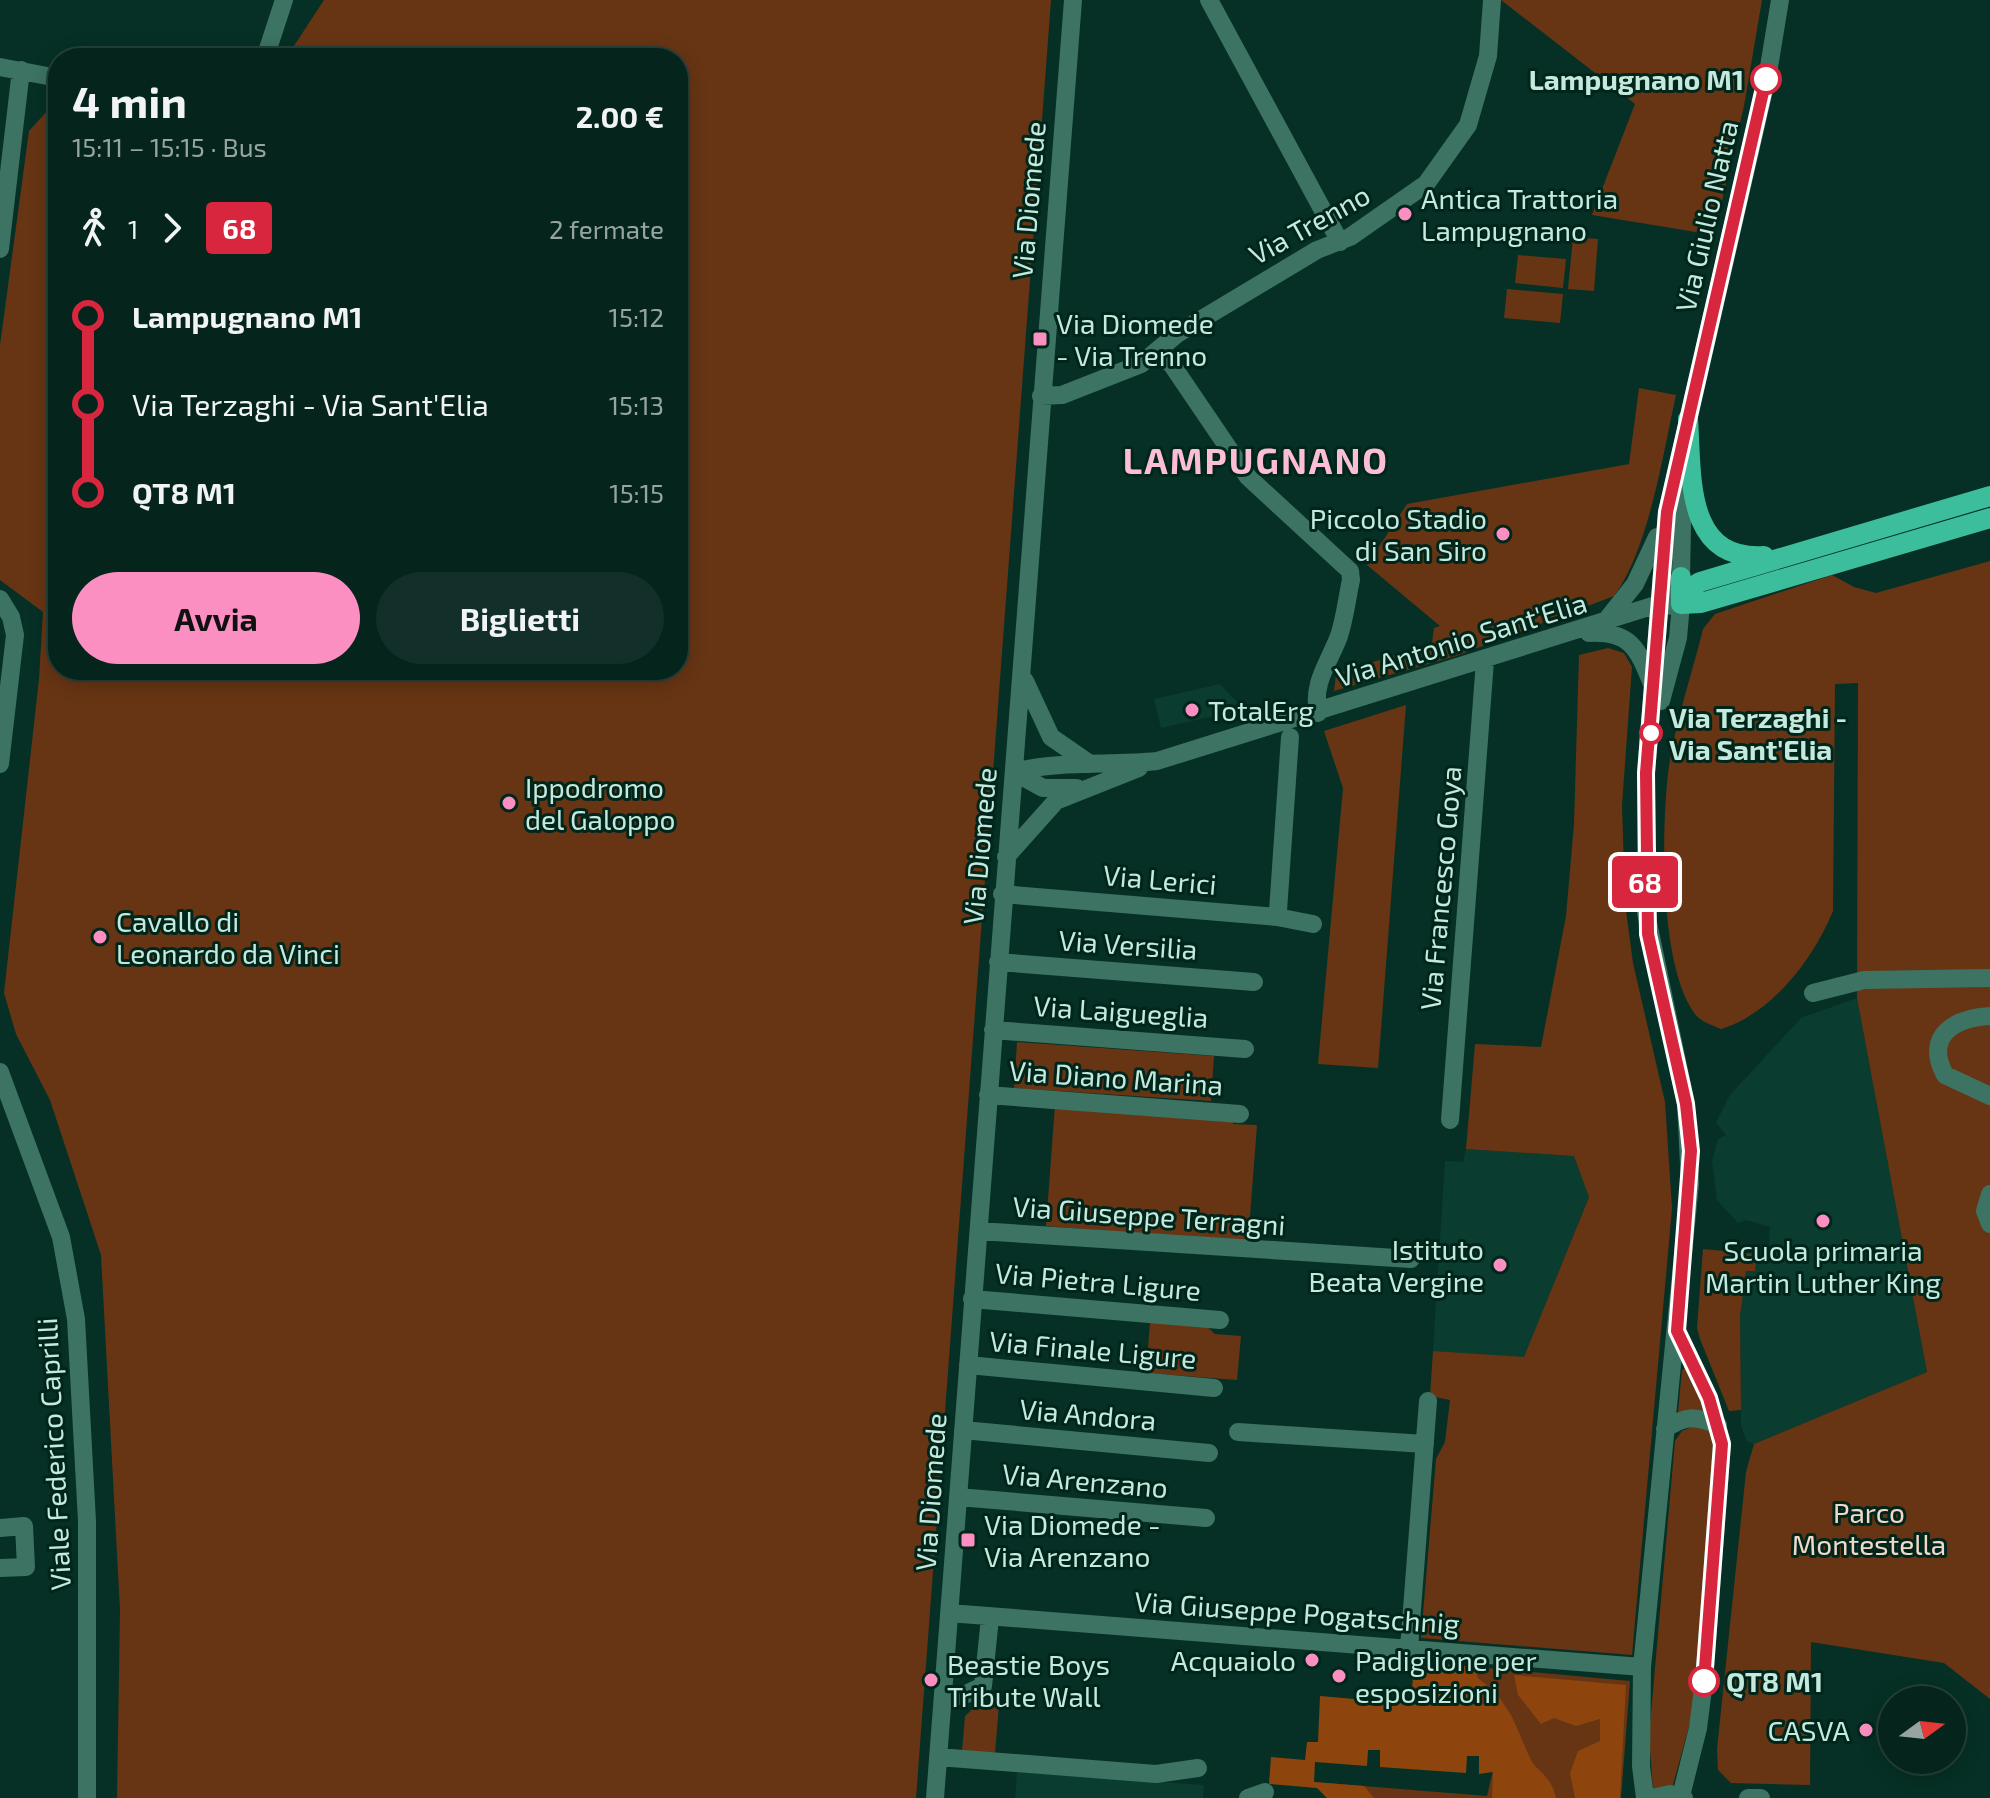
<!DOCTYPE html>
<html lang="it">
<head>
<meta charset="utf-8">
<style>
  :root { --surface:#04241c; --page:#123029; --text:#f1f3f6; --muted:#97a4a3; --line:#25413b; --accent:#fc8fc1 }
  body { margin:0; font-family:"Exo 2",sans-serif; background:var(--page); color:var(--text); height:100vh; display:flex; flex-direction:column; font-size:30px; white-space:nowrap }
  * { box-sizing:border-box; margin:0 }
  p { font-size:26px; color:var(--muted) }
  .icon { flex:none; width:44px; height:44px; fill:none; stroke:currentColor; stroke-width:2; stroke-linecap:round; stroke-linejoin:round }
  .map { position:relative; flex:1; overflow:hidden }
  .panel { position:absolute; left:48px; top:48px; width:640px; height:632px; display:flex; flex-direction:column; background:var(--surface); border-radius:32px; box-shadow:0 4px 20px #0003,0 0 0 2px var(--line) }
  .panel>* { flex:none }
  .badge { padding:0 16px; border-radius:6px; font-size:28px; line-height:52px }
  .needle { width:52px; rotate:75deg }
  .controls { position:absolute; left:1878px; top:1686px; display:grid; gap:16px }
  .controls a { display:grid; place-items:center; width:88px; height:88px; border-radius:50%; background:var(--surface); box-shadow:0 4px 20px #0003,0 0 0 2px var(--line); font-size:40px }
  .map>.badge { position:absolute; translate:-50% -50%; box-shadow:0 0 0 4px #fff }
  .legs { display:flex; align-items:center; gap:12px; height:88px; padding:0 24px; font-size:26px }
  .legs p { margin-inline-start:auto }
  .headline { display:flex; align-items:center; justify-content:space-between; height:136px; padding:0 24px }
  h1 { font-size:44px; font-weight:700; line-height:60px }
  .cta { display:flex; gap:16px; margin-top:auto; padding:16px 24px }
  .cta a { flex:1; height:92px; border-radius:48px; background:var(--accent); color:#111; font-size:32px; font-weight:700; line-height:92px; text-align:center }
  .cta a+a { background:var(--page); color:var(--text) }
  ul { padding:0 24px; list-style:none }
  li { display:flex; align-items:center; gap:28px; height:88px; font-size:30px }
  li i { display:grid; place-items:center; width:12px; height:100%; margin:0 10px; background:currentColor }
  li i::after { content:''; width:20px; height:20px; margin:-10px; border:6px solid; border-radius:50%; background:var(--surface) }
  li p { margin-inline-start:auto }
  li:first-child i { background:linear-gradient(#0000 50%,currentColor 0) }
  li:last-child i { background:linear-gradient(currentColor 50%,#0000 0) }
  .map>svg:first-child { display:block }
</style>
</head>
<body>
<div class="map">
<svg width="1990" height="1798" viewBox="0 0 1990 1798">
  <rect width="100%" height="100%" fill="#063025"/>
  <path fill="#0b3c30" d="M1220 684 1244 709 1161 728 1154 699Z
    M1857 998 1927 1372 1754 1444 1747 1441 1741 1426 1740 1316 1746 1270 1755 1271 1757 1254 1768 1255 1770 1227 1746 1220 1738 1223 1717 1200 1712 1160 1718 1139 1726 1135 1716 1123 1730 1095 1801 1018Z
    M1466 1149 1574 1156 1589 1196 1524 1358 1433 1351 1445 1161 1463 1162Z
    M1017 1772 1204 1785 1203 1798H1015Z"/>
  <path fill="#673514" d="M324 0H1051L916 1798H117L120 1610 101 1255 50 1100 16 1034 4 993 39 679 43 612 0 580V345L29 131 58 99V670H678V58H286Z
    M1501 0H1762L1744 106 1714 235 1592 215 1635 104Z
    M1573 237 1598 239 1594 291 1568 289Z
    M1518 255 1566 259 1563 288 1515 283Z
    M1507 289 1563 294 1560 323 1504 318Z
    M1639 388 1676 395C1663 453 1649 549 1614 596L1456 656 1334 691 1336 674 1432 643 1434 628 1440 626 1367 565 1407 504 1629 464Z
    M1990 561V1699L1944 1663 1811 1642 1810 1785 1731 1783 1718 1770 1717 1749 1746 1472 1754 1444 1927 1372 1857 998 1858 683 1835 684 1833 911C1814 958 1772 1014 1721 1029 1712 1025 1701 1022 1695 1014 1659 967 1661 825 1669 766 1676 720 1692 674 1703 629L1715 614 1832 575 1854 587 1876 593Z
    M1608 648 1624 653 1632 667 1622 805 1625 903 1633 963 1665 1102 1672 1208 1632 1655 1421 1638 1436 1459 1445 1442 1450 1400 1430 1396 1433 1351 1524 1357 1589 1197 1574 1156 1466 1149 1475 1044 1541 1047 1566 916 1574 824 1579 655Z
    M1406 705 1378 1068 1318 1064 1343 788 1324 731Z
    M1017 1042 1214 1056 1211 1101 1014 1088Z
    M1055 1105 1233 1118V1124L1257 1125 1248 1242 1046 1226Z
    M1703 1249 1757 1254 1755 1271H1746L1740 1316 1741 1410 1729 1411 1700 1339 1697 1328Z
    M1150 1322 1206 1326 1215 1334 1241 1336 1237 1380 1146 1373Z
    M1685 1368 1705 1409 1704 1411 1678 1412 1682 1370Z
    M1696 1425 1710 1431 1716 1445 1692 1715 1673 1785 1653 1789 1649 1736 1675 1441 1682 1431Z
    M1476 1667 1630 1681 1621 1798H1327L1314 1782 1487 1796 1493 1770Z
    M978 1704 999 1705 995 1753 962 1751 965 1716Z"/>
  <path fill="#8d450d" d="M1414 1662 1476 1667 1478 1678C1511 1704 1513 1720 1529 1756 1537 1774 1550 1772 1556 1798H1492L1493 1772 1479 1774V1756H1467L1466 1773 1380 1767V1750H1368L1367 1766 1315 1762 1314 1782 1364 1786 1374 1798H1327L1317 1788 1269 1784 1271 1757 1305 1760 1307 1742H1318L1320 1696 1411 1704Z
    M1514 1675 1626 1685 1620 1798H1575L1570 1773 1578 1751 1600 1741V1719L1576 1726 1554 1718 1541 1724 1518 1695Z"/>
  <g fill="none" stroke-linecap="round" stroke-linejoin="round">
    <path stroke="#3c7362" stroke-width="18" d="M1209 0 1340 242
      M265 58 284 0
      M0 67 58 78
      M0 249 21 70
      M1157 351 1172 365 1248 477 1350 571 1351 580C1347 598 1345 618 1339 636 1329 663 1312 682 1318 713
      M1041 396 1062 395 1141 364 1177 334 1317 250 1350 237 1426 184 1468 125 1488 56 1492 0
      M1672 588 1681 577 1683 477
      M0 599 11 617 15 635 0 764
      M1604 623 1635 584 1657 537
      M1589 633C1631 631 1638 649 1652 684
      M1025 681 1051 737 1090 764
      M1661 701 1678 638 1681 604 1665 606
      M1014 772C1060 760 1109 766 1157 761L1665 602
      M1014 772 1043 788H1077
      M1006 857 1056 801 1139 768
      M1002 894 1277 917 1313 924
      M1278 911 1290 737
      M998 962 1254 982
      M1813 993 1864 980 1990 978
      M1990 1016C1954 1018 1924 1036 1945 1075L1990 1096
      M993 1030 1245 1049
      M0 1072 61 1237 76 1319 87 1521V1798
      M988 1095 1240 1114
      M1450 1120 1485 661
      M1990 1194 1985 1211 1990 1224
      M979 1231 1411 1259
      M972 1299 1220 1320
      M1677 1331 1709 1398 1722 1444 1704 1681 1698 1728 1681 1796
      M968 1365 1214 1388
      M1665 1429C1686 1415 1695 1416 1718 1425
      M963 1430 1209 1453
      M1238 1432 1425 1444
      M958 1497 1206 1518
      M0 1528 24 1526 26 1567 0 1568
      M949 1613 1642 1667
      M1409 1648 1428 1401
      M944 1696H962L983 1686 990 1618
      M938 1757 1156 1774 1198 1768
      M935 1798 1073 0
      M1248 1798 1265 1792
      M1645 1798 1641 1766 1642 1667 1690 1184 1686 1104 1646 913V773L1667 512 1768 73 1780 0
      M1652 1798 1670 1794 1684 1798
      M1748 1798H1761"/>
    <path stroke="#3cbe9c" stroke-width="20" d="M1688 419C1692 475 1684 561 1764 556
      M1681 577V604L1701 603 1990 518
      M1681 594 1700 582 1990 496"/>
  </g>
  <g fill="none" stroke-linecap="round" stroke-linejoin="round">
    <g stroke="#fff" stroke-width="18">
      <path id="line-1" d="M1704 1681 1722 1444 1709 1398 1677 1331 1691 1151 1686 1104 1648 934 1646 773 1667 512 1766 79"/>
    </g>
    <use href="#line-1" stroke="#d7263d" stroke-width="12"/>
  </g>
  <g fill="#fff" stroke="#d7263d" stroke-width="4">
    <circle cx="1766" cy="79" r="14"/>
    <circle cx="1651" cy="733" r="10"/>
    <circle cx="1704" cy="1681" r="14"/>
  </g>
  <g fill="#fc8fc1" stroke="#00261c" stroke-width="3">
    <circle cx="1405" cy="214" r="8"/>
    <rect x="1032" y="331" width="16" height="16" rx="4"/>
    <circle cx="1503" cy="534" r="8"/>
    <circle cx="1192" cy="710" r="8"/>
    <circle cx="509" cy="803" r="8"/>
    <circle cx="100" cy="937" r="8"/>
    <circle cx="1823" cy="1221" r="8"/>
    <circle cx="1500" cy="1265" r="8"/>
    <rect x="960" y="1532" width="16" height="16" rx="4"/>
    <circle cx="1312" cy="1660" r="8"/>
    <circle cx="1339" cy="1676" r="8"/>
    <circle cx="931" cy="1680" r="8"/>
    <circle cx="1866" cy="1730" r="8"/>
  </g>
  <g text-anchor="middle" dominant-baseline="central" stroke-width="6" stroke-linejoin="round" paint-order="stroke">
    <g font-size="28" font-weight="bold" fill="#c6e9dd" stroke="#00261c" text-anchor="start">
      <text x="1744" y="79" text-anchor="end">Lampugnano M1</text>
      <text x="1669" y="717">Via Terzaghi -<tspan x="1669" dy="32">Via Sant'Elia</tspan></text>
      <text x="1726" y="1681">QT8 M1</text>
    </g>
    <g font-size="28" fill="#c6e9dd" stroke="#00261c" text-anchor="start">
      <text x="1421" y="198">Antica Trattoria<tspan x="1421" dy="32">Lampugnano</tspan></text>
      <text x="1056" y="323">Via Diomede<tspan x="1056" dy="32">- Via Trenno</tspan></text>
      <text x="1487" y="518" text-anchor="end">Piccolo Stadio<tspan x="1487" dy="32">di San Siro</tspan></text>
      <text x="1208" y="710">TotalErg</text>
      <text x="525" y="787">Ippodromo<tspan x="525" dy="32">del Galoppo</tspan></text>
      <text x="116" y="921">Cavallo di<tspan x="116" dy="32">Leonardo da Vinci</tspan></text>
      <text x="1484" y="1249" text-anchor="end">Istituto<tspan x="1484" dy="32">Beata Vergine</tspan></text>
      <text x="1823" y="1250" text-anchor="middle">Scuola primaria<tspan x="1823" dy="32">Martin Luther King</tspan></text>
      <text x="984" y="1524">Via Diomede -<tspan x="984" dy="32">Via Arenzano</tspan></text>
      <text x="1296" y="1660" text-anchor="end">Acquaiolo</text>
      <text x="1355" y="1660">Padiglione per<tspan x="1355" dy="32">esposizioni</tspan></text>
      <text x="947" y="1664">Beastie Boys<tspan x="947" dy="32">Tribute Wall</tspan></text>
      <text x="1850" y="1730" text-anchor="end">CASVA</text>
    </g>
    <g font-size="28" fill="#c6e9dd" stroke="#00261c">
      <text transform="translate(1028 200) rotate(-85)">Via Diomede</text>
      <text transform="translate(1706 216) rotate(-77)">Via Giulio Natta</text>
      <text transform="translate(1309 224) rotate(-29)">Via Trenno</text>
      <text transform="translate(1461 639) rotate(-17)">Via Antonio Sant'Elia</text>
      <text transform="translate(979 846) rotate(-85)">Via Diomede</text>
      <text transform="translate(1160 879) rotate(5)">Via Lerici</text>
      <text transform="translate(1440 888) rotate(-85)">Via Francesco Goya</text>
      <text transform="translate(1128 944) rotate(4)">Via Versilia</text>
      <text transform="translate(1121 1011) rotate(4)">Via Laigueglia</text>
      <text transform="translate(1116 1077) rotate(4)">Via Diano Marina</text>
      <text transform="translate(1149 1215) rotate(4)">Via Giuseppe Terragni</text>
      <text transform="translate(1098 1281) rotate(5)">Via Pietra Ligure</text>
      <text transform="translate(1093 1349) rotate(5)">Via Finale Ligure</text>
      <text transform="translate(1088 1414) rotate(5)">Via Andora</text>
      <text transform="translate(53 1454) rotate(-93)">Viale Federico Caprilli</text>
      <text transform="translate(1085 1480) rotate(5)">Via Arenzano</text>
      <text transform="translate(930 1492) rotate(-86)">Via Diomede</text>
      <text transform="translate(1297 1612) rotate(4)">Via Giuseppe Pogatschnig</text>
    </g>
    <g font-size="28" fill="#f1d8c9" stroke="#00261c">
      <text x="1869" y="1512">Parco<tspan x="1869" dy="32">Montestella</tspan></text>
    </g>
    <g font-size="36" font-weight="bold" letter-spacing="2" fill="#fcbdd7" stroke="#00261c">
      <text x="1256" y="459">LAMPUGNANO</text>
    </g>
  </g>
</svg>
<div class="controls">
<a><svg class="needle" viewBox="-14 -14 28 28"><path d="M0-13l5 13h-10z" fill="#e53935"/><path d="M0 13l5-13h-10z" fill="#97a4a3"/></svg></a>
</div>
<b class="badge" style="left:1645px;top:882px;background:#d7263d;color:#fff">68</b>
<section class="panel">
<div class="headline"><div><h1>4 min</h1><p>15:11 – 15:15 · Bus</p></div><b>2.00 €</b></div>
<div class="legs"><svg class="icon" aria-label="walk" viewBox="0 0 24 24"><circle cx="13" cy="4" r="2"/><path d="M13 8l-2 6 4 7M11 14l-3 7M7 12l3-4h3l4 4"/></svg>1<svg class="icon" aria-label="forward" viewBox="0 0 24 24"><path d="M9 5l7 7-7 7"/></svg><b class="badge" style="background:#d7263d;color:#fff">68</b><p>2 fermate</p></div>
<ul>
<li><i style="color:#d7263d"></i><b>Lampugnano M1</b><p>15:12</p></li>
<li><i style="color:#d7263d"></i><span>Via Terzaghi - Via Sant'Elia</span><p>15:13</p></li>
<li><i style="color:#d7263d"></i><b>QT8 M1</b><p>15:15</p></li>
</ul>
<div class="cta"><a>Avvia</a><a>Biglietti</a></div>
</section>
</div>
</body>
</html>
